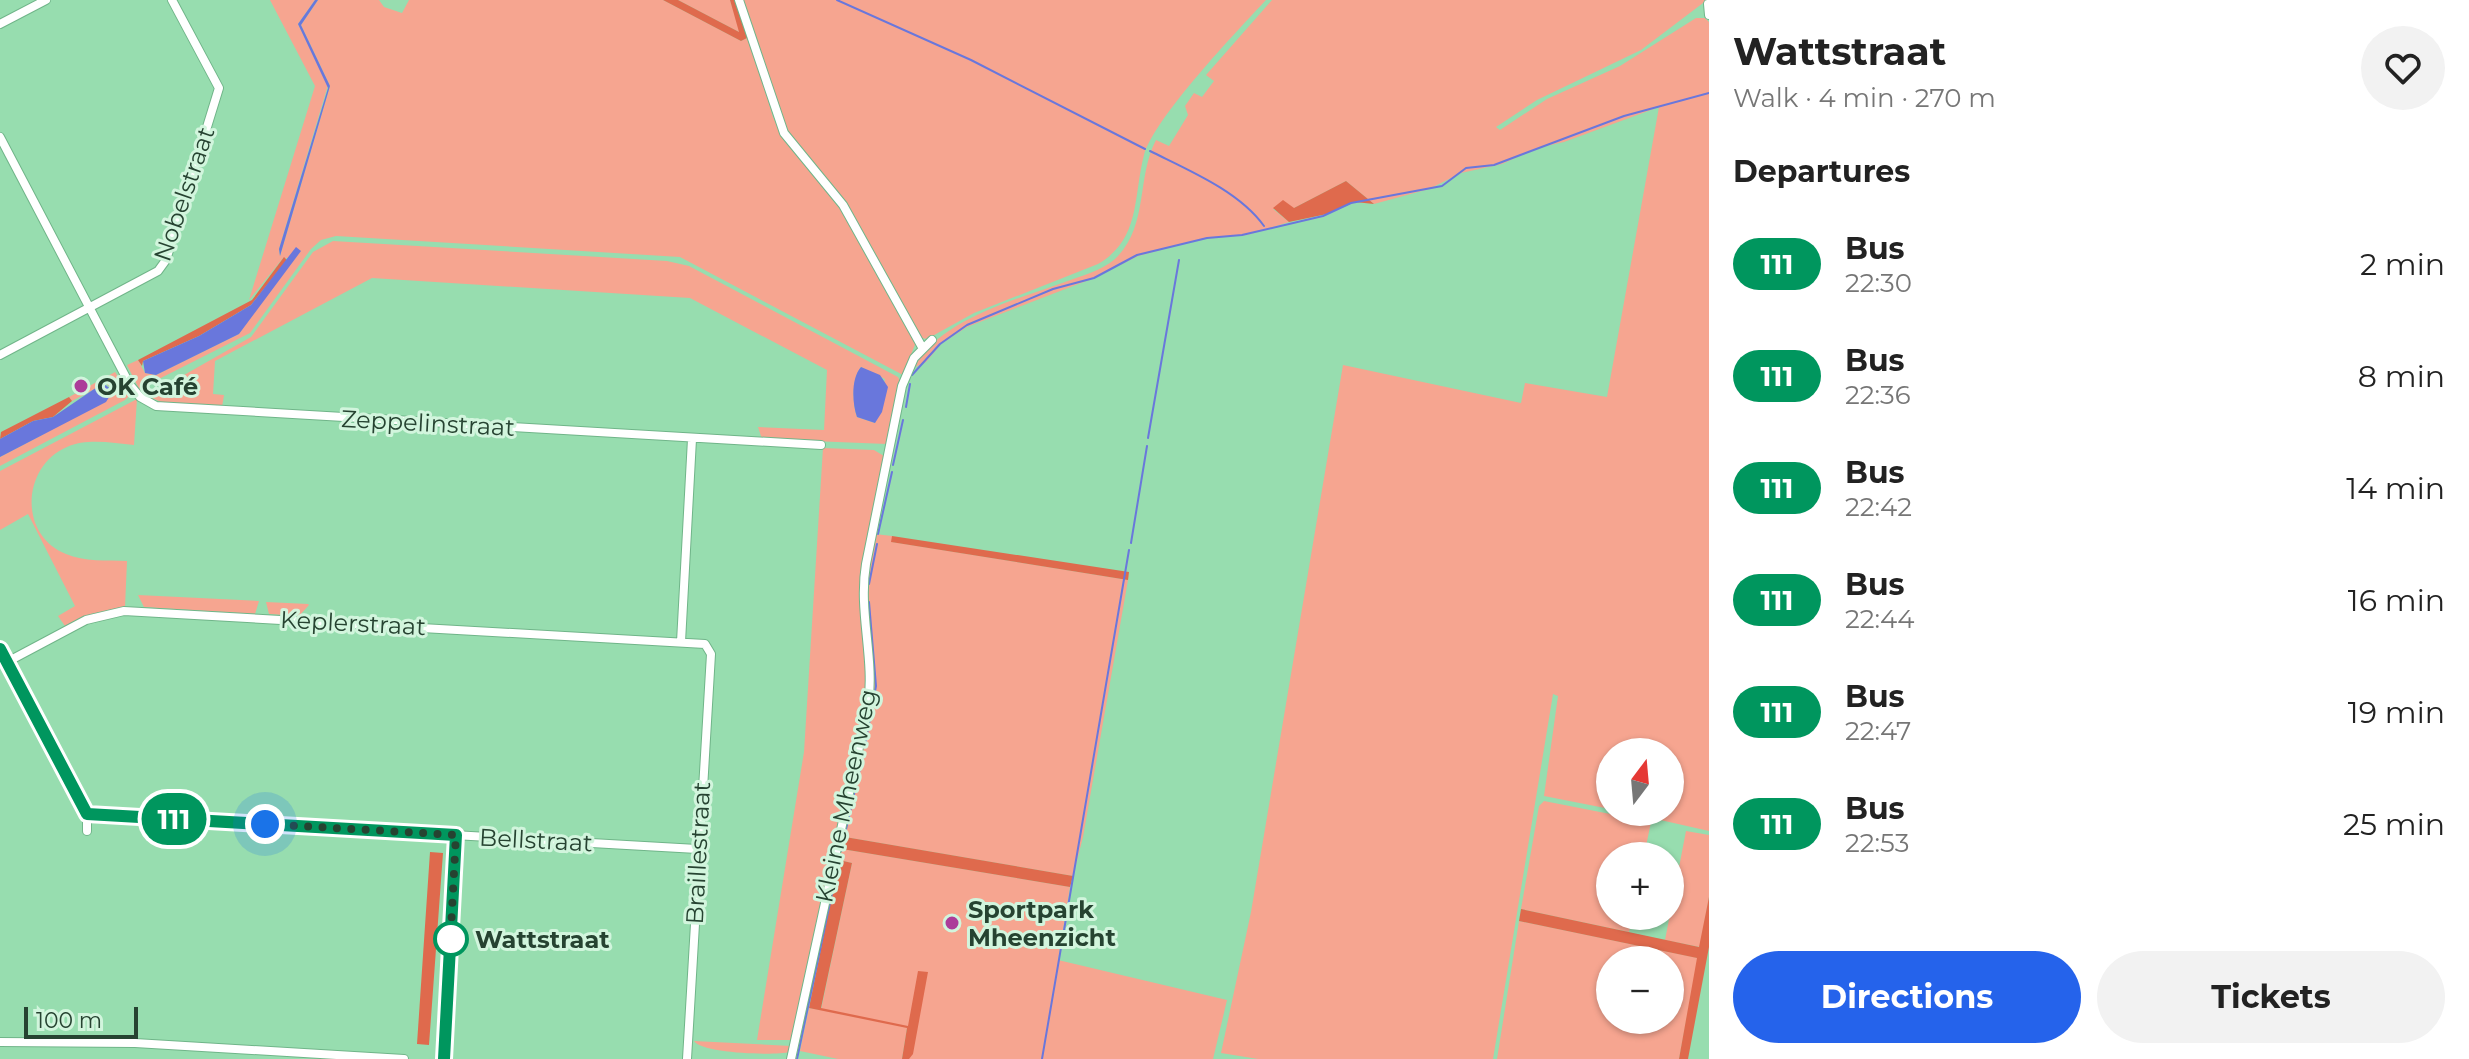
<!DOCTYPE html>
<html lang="en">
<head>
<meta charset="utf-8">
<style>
  :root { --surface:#fff; --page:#f2f2f2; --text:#222; --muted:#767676; --accent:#2563eb }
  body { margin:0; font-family:Montserrat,sans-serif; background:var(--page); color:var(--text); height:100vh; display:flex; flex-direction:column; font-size:30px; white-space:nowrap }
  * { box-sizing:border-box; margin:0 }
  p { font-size:26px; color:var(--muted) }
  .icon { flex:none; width:44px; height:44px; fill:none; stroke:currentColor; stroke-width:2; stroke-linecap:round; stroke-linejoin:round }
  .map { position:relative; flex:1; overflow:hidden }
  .panel { display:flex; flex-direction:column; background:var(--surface); width:760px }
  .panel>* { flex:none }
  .badge { padding:0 16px; border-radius:26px; font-size:28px; line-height:52px }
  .needle { width:52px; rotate:16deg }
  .fabs { position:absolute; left:1596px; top:738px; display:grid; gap:16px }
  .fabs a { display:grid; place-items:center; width:88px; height:88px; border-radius:50%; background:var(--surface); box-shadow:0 2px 6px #0004; font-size:40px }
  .scale { position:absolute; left:24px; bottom:20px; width:114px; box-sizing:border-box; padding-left:8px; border:4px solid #264331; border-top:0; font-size:22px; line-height:28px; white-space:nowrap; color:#264331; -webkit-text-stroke:6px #d2f5dd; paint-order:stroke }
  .you { position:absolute; width:40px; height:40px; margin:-20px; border:6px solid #fff; border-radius:50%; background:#1a73e8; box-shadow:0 0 0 12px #1a73e833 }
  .map>.badge { position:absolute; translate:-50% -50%; box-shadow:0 0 0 4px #fff }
  h2 { padding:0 24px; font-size:30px; line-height:72px }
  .round { display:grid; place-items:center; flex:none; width:84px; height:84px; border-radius:42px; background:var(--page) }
  .headline { display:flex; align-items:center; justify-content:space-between; height:136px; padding:0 24px }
  h1 { font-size:38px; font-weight:700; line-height:60px }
  .button { display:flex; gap:16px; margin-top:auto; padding:16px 24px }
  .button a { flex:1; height:92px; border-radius:48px; background:var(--accent); color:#fff; font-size:32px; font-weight:700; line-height:92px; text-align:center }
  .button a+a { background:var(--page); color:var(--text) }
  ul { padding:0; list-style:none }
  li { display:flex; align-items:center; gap:24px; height:112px; padding:0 24px }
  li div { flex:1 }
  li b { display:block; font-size:30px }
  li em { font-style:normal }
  li .badge { min-width:88px; font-weight:700; text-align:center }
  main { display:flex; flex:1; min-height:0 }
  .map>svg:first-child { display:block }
</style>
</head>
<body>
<main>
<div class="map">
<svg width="1709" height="1059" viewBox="0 0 1709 1059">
  <rect width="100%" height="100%" fill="#97ddaf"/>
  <path fill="#f6a590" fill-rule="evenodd" d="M270 0H315L298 24 328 85 279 249 280 256 330 86 301 25 318 0H379L384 7 402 13 409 0H663L741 41 749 37 773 117 783 138 835 198 916 342 903 375 680 257 336 236 321 240 311 249 250 333 139 389 127 365 138 360 145 373 156 375 239 334 288 258H283L249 300 315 86Z
    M678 0H730L740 31 739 32Z
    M740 0H1266C1237 31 1155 117 1144 155 1133 197 1141 239 1098 264L974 313 927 339 922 338 863 238 782 126Z
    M1272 0H1707L1641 50 1537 100 1496 127 1500 130 1547 99 1620 66 1696 18H1705L1709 22V831L1625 812H1670V752H1610V809L1544 796 1558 696 1553 694 1493 1059H1258L1221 1053 1251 912 1343 365 1521 403 1525 383 1607 397 1659 107 1564 142 1537 148 1502 164 1461 173 1429 189 1374 204 1346 181 1294 208 1273 209 1289 222 1247 235 1201 239 1138 256 1094 278 967 327 942 343 926 362 913 368C940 319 1015 300 1065 282 1081 276 1101 271 1115 259 1149 227 1136 178 1156 140L1169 146 1188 115 1185 106 1194 93 1202 97 1214 81 1206 75Z
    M333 241 667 261 689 266 898 377 901 383 887 444 762 439 758 427 824 430 827 370 690 298 372 278 215 361 213 394 224 395 222 407 166 404 147 396 251 337 313 252ZM861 367 885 379 875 423 857 417C852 403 852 378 861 367Z
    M115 372 130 395 125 400 0 466V457L42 435 111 388 106 383 72 401 69 397Z
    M137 399 134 445C113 443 87 438 67 447 22 466 18 535 66 554 84 562 107 560 127 561L125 607 91 614 65 626 58 616 75 606 28 514 0 530V471Z
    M823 448 874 450 884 456 861 580 867 679 865 704 792 1040H757L804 752Z
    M875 534 892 536V542L1128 580 1083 837 1073 876 845 837 849 797 871 707 867 574Z
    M138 595 259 601 255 614 144 607Z
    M266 602 308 604 309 605 299 616 269 614Z
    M1544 801 1651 822 1644 856H1610V916H1633L1629 932 1521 909 1539 806Z
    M1686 831 1709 835V897L1700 947 1665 940Z
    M842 849 1070 887 1058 960 1227 1000 1213 1059H905L911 1029 907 1028 902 1059H838L800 1051 809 1008 821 1010 852 863 839 860Z
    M1519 921 1698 958 1679 1059H1497ZM1610 960H1670V1020H1610Z
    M694 1041 791 1046 790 1052C772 1056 701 1053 694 1041Z"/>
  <path fill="#df6a4d" d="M663 0H678L739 32 730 0H736L749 37 741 41Z
    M1346 181 1374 204 1355 202 1327 214 1289 222 1273 208 1283 200 1294 208Z
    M284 257 287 260 251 305 199 336 143 361 142 366 138 360 252 300Z
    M69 397 72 401 53 417 33 421 0 439 1 432Z
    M892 536 1129 572 1128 580 891 542Z
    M845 837 1073 876 1070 887 842 849Z
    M430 852 443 853 429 1045 417 1044Z
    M839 860 852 863 821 1008 908 1026 918 971 928 972 913 1054 909 1059H902L907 1028 809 1008Z
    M1709 897V947L1688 1059H1679L1697 958 1519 921 1521 909 1699 947Z"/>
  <path fill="#6977dc" d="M315 0H318L301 25 330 86 280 256 279 249 328 88 298 24Z
    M296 247 301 251 239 334 156 375 145 373 143 361 199 336 251 305Z
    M861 367 880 375 888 387 882 412 875 423 857 417C852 403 851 378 861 367Z
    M103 383 113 391 106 402 0 457V439L33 421 53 417Z"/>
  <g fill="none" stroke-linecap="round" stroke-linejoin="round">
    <path stroke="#6977dc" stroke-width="2" d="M837 0 971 60 1145 149
      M1150 151C1188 170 1239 191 1264 226
      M912 375 940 344 967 325 1053 289 1094 278 1137 255 1207 238 1242 235 1323 216 1351 203 1442 186 1466 168 1494 165 1624 116 1709 93
      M906 407 910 384
      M1148 438 1179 260
      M893 465 903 420
      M878 534 892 472
      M1131 543 1147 446
      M869 584 877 544
      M865 745 876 686 869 602
      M841 851 861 764
      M797 1059 839 860
      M1042 1059 1129 550"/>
    <g stroke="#70b589" stroke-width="10">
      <path id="street" d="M739 0 784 133 843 205 922 347
        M1708 4 1709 15
        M0 24 46 0
        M0 137 130 385 140 397 156 406 821 445
        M0 355 158 271 166 260 219 88 172 0
        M681 642 692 439
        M0 649 87 814V831
        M7 662 86 620 124 611 705 644 711 654 687 1059
        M87 814 697 849
        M0 1042 135 1043 404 1059
        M444 1059 456 835
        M791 1059 868 706C875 658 858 612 866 564L902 386 914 358 932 340"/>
    </g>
    <use href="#street" stroke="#fff" stroke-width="8"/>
  </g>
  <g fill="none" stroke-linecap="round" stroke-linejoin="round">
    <g stroke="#fff" stroke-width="18">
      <path id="line" d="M0 649 87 814 456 835 444 1059"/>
    </g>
    <use href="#line" stroke="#00965e" stroke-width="12"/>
    <path stroke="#264331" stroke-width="8" stroke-dasharray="0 14.4" d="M265 824 456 835 450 947 451 939"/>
  </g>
  <g fill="#ac3c99" stroke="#d2f5dd" stroke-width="3">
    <circle cx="81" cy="386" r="8"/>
    <circle cx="952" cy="923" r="8"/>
  </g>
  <circle fill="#fff" stroke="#00965e" stroke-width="4" cx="451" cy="939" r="16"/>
  <g text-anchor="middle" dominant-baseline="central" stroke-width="6" stroke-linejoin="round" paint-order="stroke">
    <g font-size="24" fill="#264331" stroke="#d2f5dd">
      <text transform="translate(184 194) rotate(-71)">Nobelstraat</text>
      <text transform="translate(428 423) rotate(3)">Zeppelinstraat</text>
      <text transform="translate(353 623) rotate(3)">Keplerstraat</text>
      <text transform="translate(846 796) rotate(-78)">Kleine Mheenweg</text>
      <text transform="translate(536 840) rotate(3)">Bellstraat</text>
      <text transform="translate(698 853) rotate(-87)">Braillestraat</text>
    </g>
    <g font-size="24" font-weight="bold" fill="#264331" stroke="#d2f5dd" text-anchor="start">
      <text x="97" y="386">OK Café</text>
      <text x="968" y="909">Sportpark<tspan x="968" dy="28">Mheenzicht</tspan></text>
    </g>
    <g font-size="24" font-weight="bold" fill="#264331" stroke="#d2f5dd" text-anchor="start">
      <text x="475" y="939">Wattstraat</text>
    </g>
  </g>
</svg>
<div class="fabs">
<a><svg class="needle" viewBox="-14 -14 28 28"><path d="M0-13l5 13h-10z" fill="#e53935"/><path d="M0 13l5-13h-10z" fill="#767676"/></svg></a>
<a>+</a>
<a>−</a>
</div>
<div class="scale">100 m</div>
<div class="you" style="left:265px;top:824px"></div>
<b class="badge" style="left:174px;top:819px;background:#00965e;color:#fff">111</b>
</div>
<section class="panel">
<div class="headline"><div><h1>Wattstraat</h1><p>Walk · 4 min · 270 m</p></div><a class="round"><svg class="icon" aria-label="heart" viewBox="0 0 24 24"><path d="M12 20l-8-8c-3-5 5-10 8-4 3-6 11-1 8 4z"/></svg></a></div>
<h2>Departures</h2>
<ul>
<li><span class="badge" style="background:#00965e;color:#fff">111</span><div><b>Bus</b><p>22:30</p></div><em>2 min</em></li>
<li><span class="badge" style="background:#00965e;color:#fff">111</span><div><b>Bus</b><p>22:36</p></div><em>8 min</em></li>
<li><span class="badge" style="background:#00965e;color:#fff">111</span><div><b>Bus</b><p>22:42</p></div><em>14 min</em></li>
<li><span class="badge" style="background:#00965e;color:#fff">111</span><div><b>Bus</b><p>22:44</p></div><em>16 min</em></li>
<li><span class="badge" style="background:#00965e;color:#fff">111</span><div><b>Bus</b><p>22:47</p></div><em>19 min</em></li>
<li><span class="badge" style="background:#00965e;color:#fff">111</span><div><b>Bus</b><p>22:53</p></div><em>25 min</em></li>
</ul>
<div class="button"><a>Directions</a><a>Tickets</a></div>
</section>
</main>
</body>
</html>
